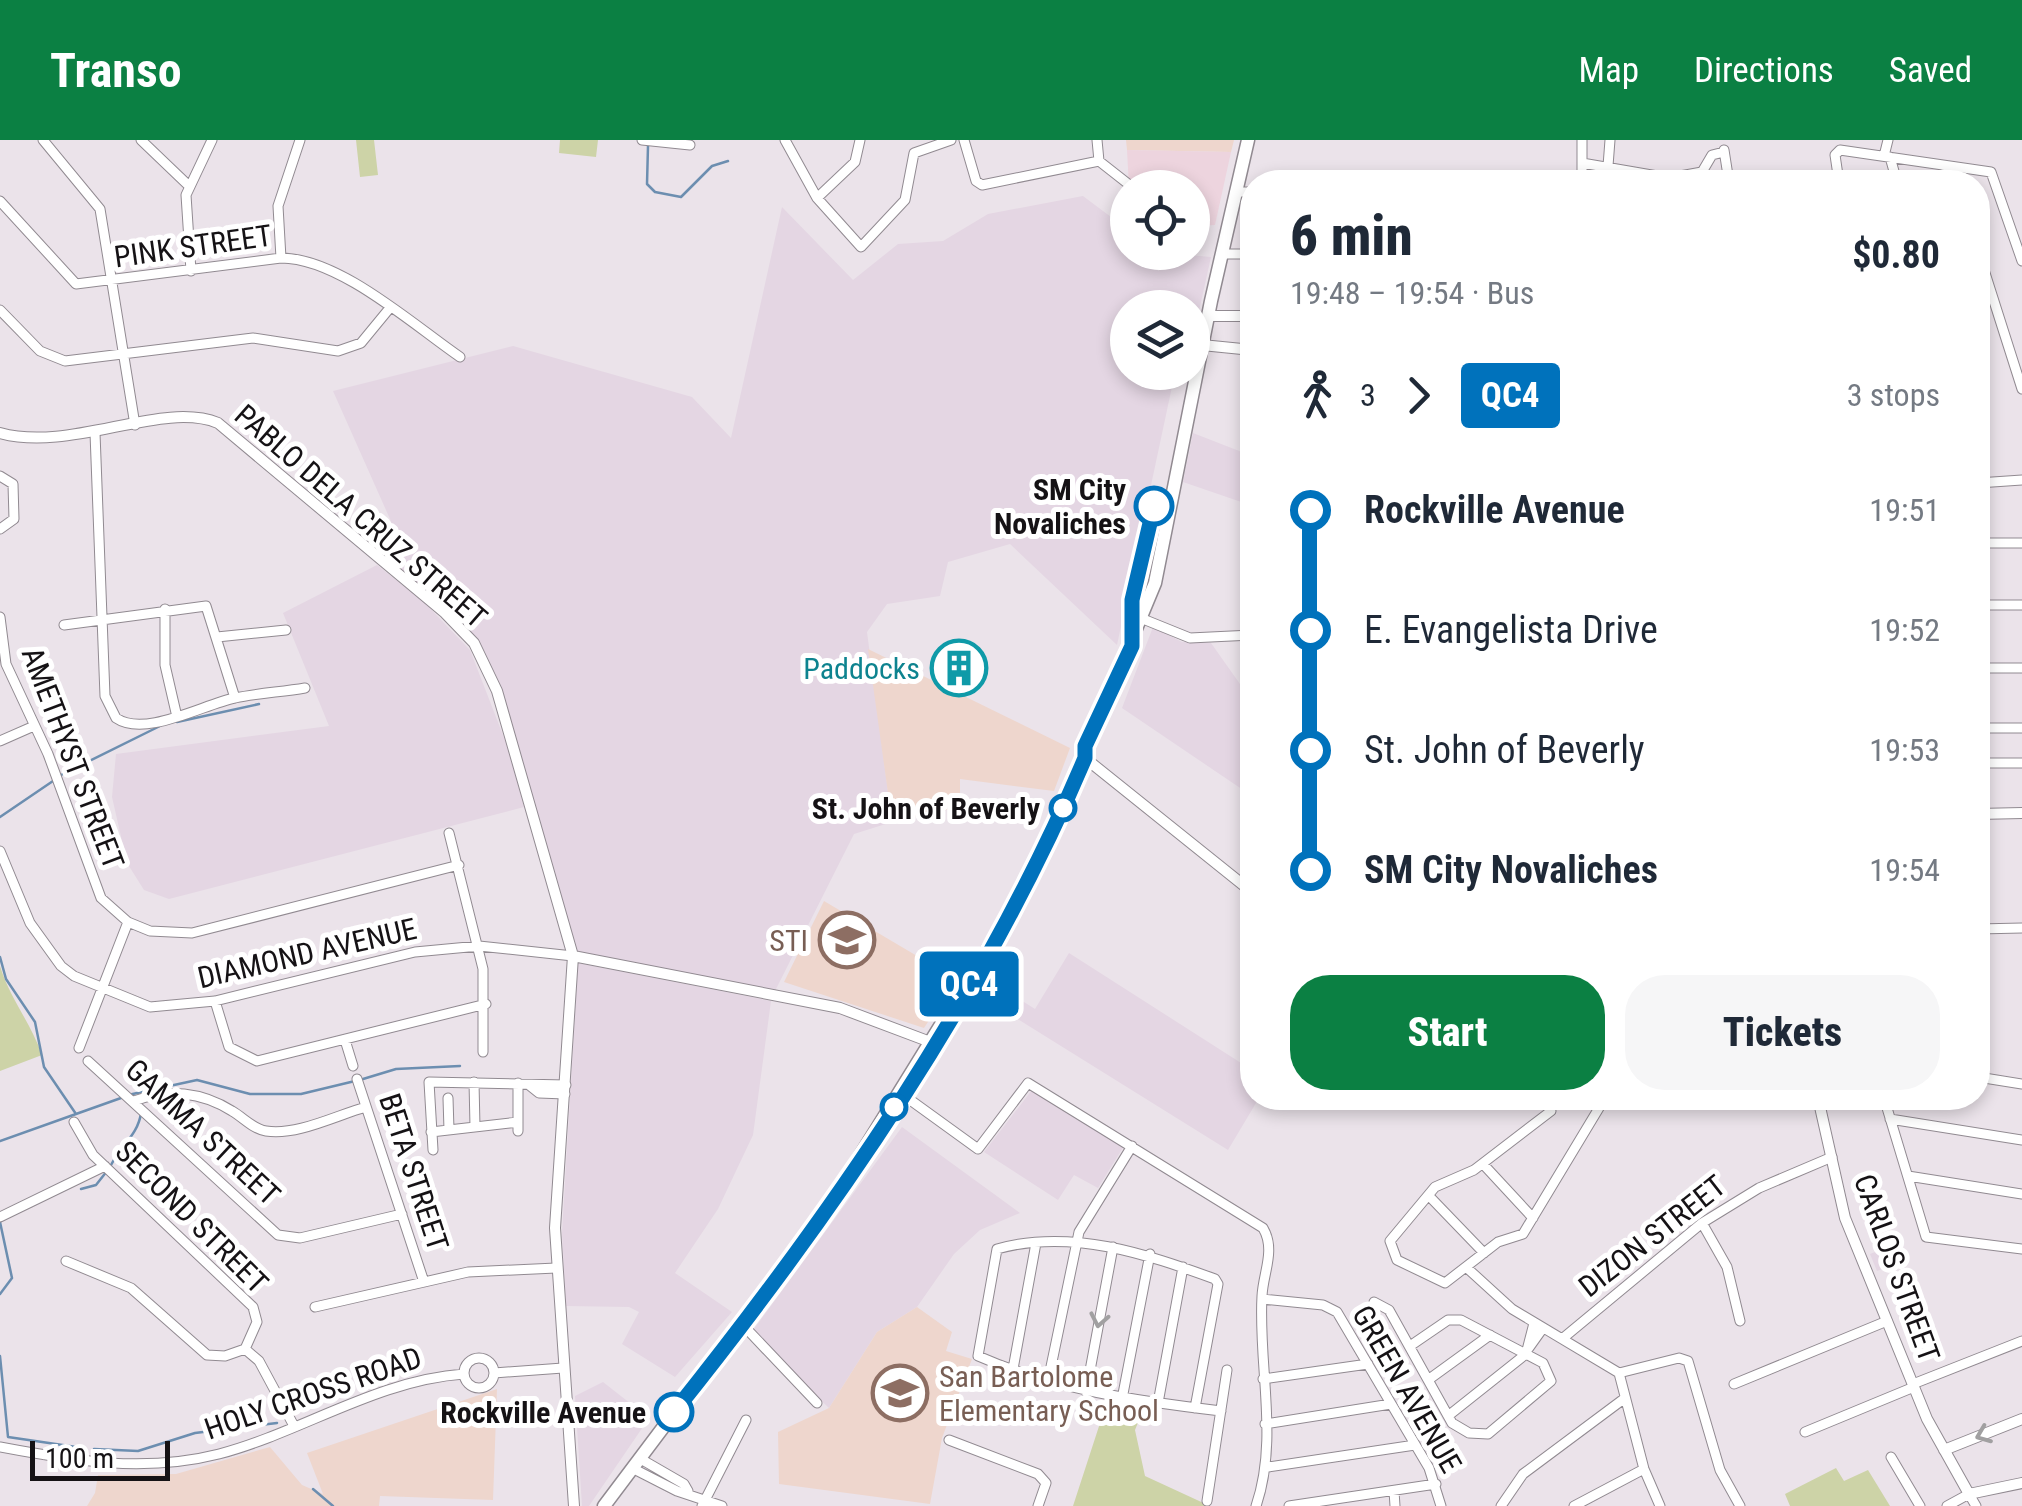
<!DOCTYPE html>
<html lang="en">
<head>
<meta charset="utf-8">
<style>
  :root { --surface:#fff; --page:#f6f6f7; --text:#1f2937; --muted:#747a83; --accent:#0b8043 }
  body { margin:0; font-family:"Roboto Condensed",sans-serif; background:var(--page); color:var(--text); height:100vh; display:flex; flex-direction:column; font-size:38px; white-space:nowrap }
  * { box-sizing:border-box; margin:0 }
  p { font-size:32px; color:var(--muted) }
  .icon { flex:none; width:55px; height:55px; fill:none; stroke:currentColor; stroke-width:2; stroke-linecap:round; stroke-linejoin:round }
  .map { position:relative; flex:1; overflow:hidden }
  .details { position:absolute; left:1240px; top:30px; width:750px; height:940px; display:flex; flex-direction:column; background:var(--surface); border-radius:40px; box-shadow:0 5px 15px #0003 }
  .details>* { flex:none }
  .badge { padding:0 20px; border-radius:8px; font-size:35px; line-height:65px }
  .tools { position:absolute; left:1110px; top:30px; display:grid; gap:20px }
  .tools a { display:grid; place-items:center; width:100px; height:100px; border-radius:50%; background:var(--surface); box-shadow:0 5px 15px #0003; font-size:50px }
  .scale { position:absolute; left:30px; bottom:25px; width:140px; box-sizing:border-box; padding-left:10px; border:5px solid #151215; border-top:0; font-size:28px; line-height:35px; white-space:nowrap; color:#151215; -webkit-text-stroke:8px #fff; paint-order:stroke }
  .map>.badge { position:absolute; translate:-50% -50%; box-shadow:0 0 0 5px #fff }
  .legs { display:flex; align-items:center; gap:15px; height:110px; padding:0 50px; font-size:32px }
  .legs p { margin-inline-start:auto }
  .overview { display:flex; align-items:center; justify-content:space-between; height:170px; padding:0 50px }
  h1 { font-size:55px; font-weight:800; line-height:75px }
  .primary-button { display:flex; gap:20px; margin-top:auto; padding:20px 50px }
  .primary-button a { flex:1; height:115px; border-radius:40px; background:var(--accent); color:#fff; font-size:40px; font-weight:800; line-height:115px; text-align:center }
  .primary-button a+a { background:var(--page); color:var(--text) }
  ul { padding:0 50px; list-style:none }
  li { display:flex; align-items:center; gap:35px; height:120px; font-size:38px }
  li i { display:grid; place-items:center; width:15px; height:100%; margin:0 12px; background:currentColor }
  li i::after { content:''; width:25px; height:25px; margin:-12px; border:8px solid; border-radius:50%; background:var(--surface) }
  li p { margin-inline-start:auto }
  li:first-child i { background:linear-gradient(#0000 50%,currentColor 0) }
  li:last-child i { background:linear-gradient(currentColor 50%,#0000 0) }
  header { display:flex; align-items:center; gap:60px; box-sizing:border-box; height:140px; padding:0 50px; background:var(--accent); color:#fff }
  header strong { font-size:48px }
  nav { display:flex; gap:55px; margin-inline-start:auto; font-size:35px }
  .map>svg:first-child { display:block }
</style>
</head>
<body>
<header>
<strong>Transo</strong>
<nav><a>Map</a><a>Directions</a><a>Saved</a></nav>
</header>
<div class="map">
<svg width="2022" height="1366" viewBox="0 0 2022 1366">
  <rect width="100%" height="100%" fill="#ebe3ea"/>
  <path fill="#e4d6e3" d="M1083 56 1123 86 1122 105 1128 112 1159 131 1164 113 1211 117 1193 198 1192 168H1128V232L1181 233 1173 242 1117 505 1010 404 948 422 940 456 887 464 867 492 892 682 854 694 775 851 577 815 504 559 487 519 468 487 391 421 402 406 333 251 513 206 692 257 731 298 782 67 853 140 898 104 943 101 988 74Z
    M1193 293 1252 316 1250 365 1183 342Z
    M377 425 422 460 470 510 508 608 524 667 169 759 144 750 127 723 112 657 116 614 329 586 283 473Z
    M1153 487 1182 502 1211 503 1252 561V656L1122 568Z
    M1069 813 1252 930V958H1259L1228 1010 979 855 989 840 1035 869Z
    M578 823 771 861 753 995 718 1069 675 1133 732 1172 675 1237 622 1204 639 1172 629 1167 566 1166 562 1093Z
    M1032 950 1124 1006 1098 1048 1074 1035 1058 1060 984 1012Z
    M902 987 1020 1073 980 1090 954 1114 917 1167 877 1192 829 1268 751 1193Z
    M1896 1104 1903 1122 1877 1131 1870 1114Z
    M603 1242 649 1278 589 1366H582L575 1256Z"/>
  <path fill="#eed6cd" d="M1126 0H1234L1231 12 1127 10Z
    M868 509 1070 608 1054 651 960 639V667L892 682Z
    M824 761 956 839 924 888 784 842Z
    M917 1167 952 1192 946 1211 972 1219 942 1298 930 1364 779 1344 778 1292 829 1268 877 1192Z
    M497 1249 493 1360 380 1356 379 1366H87L95 1353 98 1335 176 1334 270 1307 302 1345 323 1354 307 1313Z"/>
  <path fill="#edd4de" d="M1127 10 1231 12 1215 85 1193 86 1192 48 1129 47Z"/>
  <path fill="#cdd3a7" d="M356 0H374L378 35 360 37Z
    M560 0H598L596 17 559 13Z
    M0 826C10 859 31 883 42 915L0 931Z
    M1102 1277 1139 1280 1135 1290 1145 1336 1210 1366H1073Z
    M1836 1328 1844 1341 1868 1330 1890 1366H1790L1785 1354Z"/>
  <g fill="none" stroke-linecap="round" stroke-linejoin="round">
    <path stroke="#6c8eb0" stroke-width="2.5" d="M648 6 647 44 655 52 681 57 712 26 728 21
      M177 582 259 564
      M59 636 160 586
      M0 677 53 641
      M0 817 6 839 35 882 44 927 76 974 0 1001
      M363 939 396 929 460 926
      M128 955 197 940 250 954H301L355 941
      M76 974 121 958
      M111 1025C121 1005 138 995 141 973
      M81 1049 96 1045 107 1031
      M0 1082 12 1138 0 1154
      M0 1216 8 1297 83 1308
      M94 1309 138 1311 195 1293 277 1283
      M313 1349 333 1366"/>
    <g stroke="#918a91" stroke-width="11">
      <path id="minor" d="M43 0 100 69 135 285
        M141 0 188 45
        M642 0 690 5
        M785 0 817 58 861 107 905 60 914 13 951 0
        M964 0 976 41 982 45 1099 21
        M1097 0 1099 21 1127 43
        M1582 0V42
        M1724 10 1729 42
        M1884 16 1888 0
        M1890 17 1897 42
        M1582 23 1669 38 1702 32 1712 15 1724 12
        M1608 26 1610 0
        M1945 27 1956 42
        M1839 42 1835 15 1840 10 1991 32 2022 121
        M1235 52H1252
        M817 58 855 22 860 0
        M0 61 76 144 281 118C339 118 412 184 460 217
        M1978 111 2022 249
        M1221 114H1252
        M281 118 278 66 300 0
        M191 131 186 55 212 0
        M0 170 40 211 65 221 253 198 338 211 361 203 389 169
        M95 293 105 556 116 578C145 598 204 564 235 558 258 553 282 552 305 548
        M0 336 13 344 14 379 0 389
        M1978 343 2022 340
        M1978 403H2022
        M1978 465H2022
        M165 469V525L177 577
        M0 477 6 524 48 614 101 758 128 782 150 791 192 793 459 725
        M1143 479 1190 498 1252 495
        M64 485 206 466 235 558
        M217 497 286 490
        M1978 528H2022
        M1978 588H2022
        M0 601 34 586
        M1978 623H2022
        M449 693 483 829V912
        M0 711 30 783 61 826 74 836 150 867 215 861 415 812 479 806 573 816
        M1978 789 2022 788
        M215 861 229 907 257 921 486 864
        M345 900 353 926
        M79 908 128 782
        M88 921 278 1095 300 1098 402 1074
        M1978 937 2022 944
        M357 939 424 1142
        M474 942 475 987
        M529 945 539 953 565 954
        M902 954 978 1009 1028 943 1263 1088C1276 1110 1263 1133 1262 1156 1258 1226 1279 1299 1256 1366
        M448 958 449 990
        M1884 958 1926 1097 2022 1109
        M134 961C167 948 202 952 232 971 244 978 253 989 266 991 297 996 337 975 366 967
        M1551 971 1474 1030 1435 1047 1390 1101 1397 1120 1445 1143 1498 1102 1523 1094 1605 958
        M1890 979 2022 1000
        M74 982 93 1015 253 1167 257 1182 245 1209
        M518 991V943
        M431 992 518 982
        M433 1010 429 942 566 945
        M1483 1024 1533 1078
        M1908 1036 2022 1054
        M1430 1057 1484 1113
        M0 1077 105 1026
        M1702 1083 1727 1127 1740 1181
        M66 1121 131 1148 207 1215 225 1216 245 1209
        M1467 1128 1512 1169 1619 1233 1644 1329 1660 1366
        M1262 1159 1323 1165 1337 1172 1429 1328 1441 1366
        M1374 1162 1389 1170 1452 1283 1469 1293 1488 1294 1551 1241 1543 1223 1461 1180H1448L1410 1206
        M315 1167 468 1132 556 1128
        M743 1185 817 1263
        M1562 1199 1702 1083 1759 1048 1832 1017
        M245 1209 259 1221 294 1286
        M1528 1209 1543 1188
        M464 1233a15 15 0 1 1 30 0a15 15 0 1 1-30 0Z
        M1013 1229 1036 1103
        M494 1233 563 1228
        M1619 1233 1679 1218 1688 1221 1720 1330 1740 1366
        M1263 1239 1368 1224
        M1428 1240 1490 1195
        M1048 1241 1079 1092 1132 1006
        M1734 1244 1887 1181
        M1913 1244 2022 1201
        M1086 1252 1113 1107
        M1122 1259 1150 1114
        M1158 1263 1183 1127
        M1195 1268 1218 1144 1215 1139C1146 1114 1071 1088 997 1109L978 1216C1055 1250 1138 1261 1221 1271
        M1448 1276 1526 1214 1534 1183
        M1265 1284 1391 1264
        M1805 1292 1914 1247
        M949 1300 1038 1334 1046 1343 1038 1366
        M0 1307C74 1321 144 1333 219 1314 302 1292 377 1240 464 1234
        M1891 1317 1920 1366
        M639 1318 684 1344 688 1351
        M1268 1327 1415 1305
        M632 1328 677 1351 722 1366
        M1394 1351 1395 1366
        M1207 1361 1227 1230
        M702 1366 746 1280
        M1289 1366 1436 1344
        M1501 1366 1523 1334 1625 1258
        M1574 1366 1644 1329
        M1947 1366 1969 1354 1976 1366"/>
    </g>
    <g stroke="#918a91" stroke-width="12">
      <path id="tertiary" d="M1208 176H1252
        M1202 205 1252 210
        M0 293C71 313 162 260 218 283L445 473 474 503 497 551 573 816 555 1088 574 1366
        M1085 618 1252 752
        M1978 674 2022 673
        M573 816 840 868 933 903
        M1818 958 1845 1078 1927 1279 1969 1354 2022 1343
        M1944 1310 2022 1279"/>
    </g>
    <g stroke="#918a91" stroke-width="15">
      <path id="primary" d="M604 1366 826 1071 1034 734 1155 443 1211 161 1248 0"/>
    </g>
    <use href="#minor" stroke="#fff" stroke-width="9"/>
    <use href="#tertiary" stroke="#fff" stroke-width="10"/>
    <use href="#primary" stroke="#fff" stroke-width="12"/>
  </g>
  <defs><path id="oneway-chevron" d="M-2-3.5L2.5 0L-2 3.5" fill="none" stroke-width="1.6" stroke-linecap="round" stroke-linejoin="round" transform="scale(2.5)"/></defs>
  <g stroke="#a1a0a1">
    <use href="#oneway-chevron" transform="translate(1099 1180) rotate(101)"/>
    <use href="#oneway-chevron" transform="translate(1983 1295) rotate(158)"/>
  </g>
  <g fill="none" stroke-linecap="round" stroke-linejoin="round">
    <g stroke="#fff" stroke-width="22">
      <path id="line-1" d="M674 1272C834 1072 985 854 1085 618V606L1132 506V460L1154 366"/>
    </g>
    <use href="#line-1" stroke="#0072bc" stroke-width="15"/>
  </g>
  <defs>
    <g id="building-ring" transform="scale(2.875)"><circle r="9.5" fill="#fff" stroke="#0f9aa8" stroke-width="1.5"/><path d="M-4-6H4V6H1V3H-1V6H-4ZM-2.5-4.3h1.7v1.8h-1.7ZM.8-4.3h1.7v1.8H.8ZM-2.5-1h1.7V.8h-1.7ZM.8-1h1.7V.8H.8Z" fill="#0f9aa8"/></g>
    <g id="university-ring" transform="scale(2.875)"><circle r="9.5" fill="#fff" stroke="#8d6e63" stroke-width="1.5"/><path d="M0-5L7-2L0 1L-7-2ZM-4 1L0 2.5L4 1V4Q0 6-4 4Z" fill="#8d6e63"/></g>
    <g id="school-ring" transform="scale(2.875)"><circle r="9.5" fill="#fff" stroke="#8d6e63" stroke-width="1.5"/><path d="M0-5L7-2L0 1L-7-2ZM-4 1L0 2.5L4 1V4Q0 6-4 4Z" fill="#8d6e63"/></g>
  </defs>
  <g fill-rule="evenodd">
    <use href="#building-ring" x="959" y="528"/>
    <use href="#university-ring" x="847" y="800"/>
    <use href="#school-ring" x="900" y="1253"/>
  </g>
  <g fill="#fff" stroke="#0072bc" stroke-width="5">
    <circle cx="1154" cy="366" r="18"/>
    <circle cx="1063" cy="668" r="12"/>
    <circle cx="894" cy="967" r="12"/>
    <circle cx="674" cy="1272" r="18"/>
  </g>
  <g text-anchor="middle" dominant-baseline="central" stroke-width="10" stroke-linejoin="round" paint-order="stroke">
    <g font-size="30" fill="#151215" stroke="#fff">
      <text transform="translate(193 106) rotate(-8)">PINK STREET</text>
      <text transform="translate(361 376) rotate(41)">PABLO DELA CRUZ STREET</text>
      <text transform="translate(73 618) rotate(69)">AMETHYST STREET</text>
      <text transform="translate(307 813) rotate(-13)">DIAMOND AVENUE</text>
      <text transform="translate(203 992) rotate(43)">GAMMA STREET</text>
      <text transform="translate(414 1032) rotate(72)">BETA STREET</text>
      <text transform="translate(192 1077) rotate(45)">SECOND STREET</text>
      <text transform="translate(1652 1096) rotate(-38)">DIZON STREET</text>
      <text transform="translate(1897 1128) rotate(70)">CARLOS STREET</text>
      <text transform="translate(1407 1249) rotate(60)">GREEN AVENUE</text>
      <text transform="translate(313 1253) rotate(-19)">HOLY CROSS ROAD</text>
    </g>
    <g font-size="30" font-weight="bold" fill="#151215" stroke="#fff" text-anchor="end">
      <text x="1126" y="349">SM City<tspan x="1126" dy="34">Novaliches</tspan></text>
      <text x="1040" y="668">St. John of Beverly</text>
      <text x="646" y="1272">Rockville Avenue</text>
    </g>
    <g font-size="30" fill="#0d838f" stroke="#fff" text-anchor="end">
      <text x="920" y="528">Paddocks</text>
    </g>
    <g font-size="30" fill="#785e54" stroke="#fff" text-anchor="end">
      <text x="808" y="800">STI</text>
      <text x="939" y="1236" text-anchor="start">San Bartolome<tspan x="939" dy="34">Elementary School</tspan></text>
    </g>
  </g>
</svg>
<div class="tools">
<a><svg class="icon" aria-label="locate" viewBox="0 0 24 24"><circle cx="12" cy="12" r="6"/><path d="M12 2v4M12 18v4M2 12h4M18 12h4"/></svg></a>
<a><svg class="icon" aria-label="layers" viewBox="0 0 24 24"><path d="M12 4l9 5-9 5-9-5zM3 14l9 5 9-5"/></svg></a>
</div>
<div class="scale">100 m</div>
<b class="badge" style="left:969px;top:844px;background:#0072bc;color:#fff">QC4</b>
<section class="details">
<div class="overview"><div><h1>6 min</h1><p>19:48 – 19:54 · Bus</p></div><b>$0.80</b></div>
<div class="legs"><svg class="icon" aria-label="walk" viewBox="0 0 24 24"><circle cx="13" cy="4" r="2"/><path d="M13 8l-2 6 4 7M11 14l-3 7M7 12l3-4h3l4 4"/></svg>3<svg class="icon" aria-label="forward" viewBox="0 0 24 24"><path d="M9 5l7 7-7 7"/></svg><b class="badge" style="background:#0072bc;color:#fff">QC4</b><p>3 stops</p></div>
<ul>
<li><i style="color:#0072bc"></i><b>Rockville Avenue</b><p>19:51</p></li>
<li><i style="color:#0072bc"></i><span>E. Evangelista Drive</span><p>19:52</p></li>
<li><i style="color:#0072bc"></i><span>St. John of Beverly</span><p>19:53</p></li>
<li><i style="color:#0072bc"></i><b>SM City Novaliches</b><p>19:54</p></li>
</ul>
<div class="primary-button"><a>Start</a><a>Tickets</a></div>
</section>
</div>
</body>
</html>
